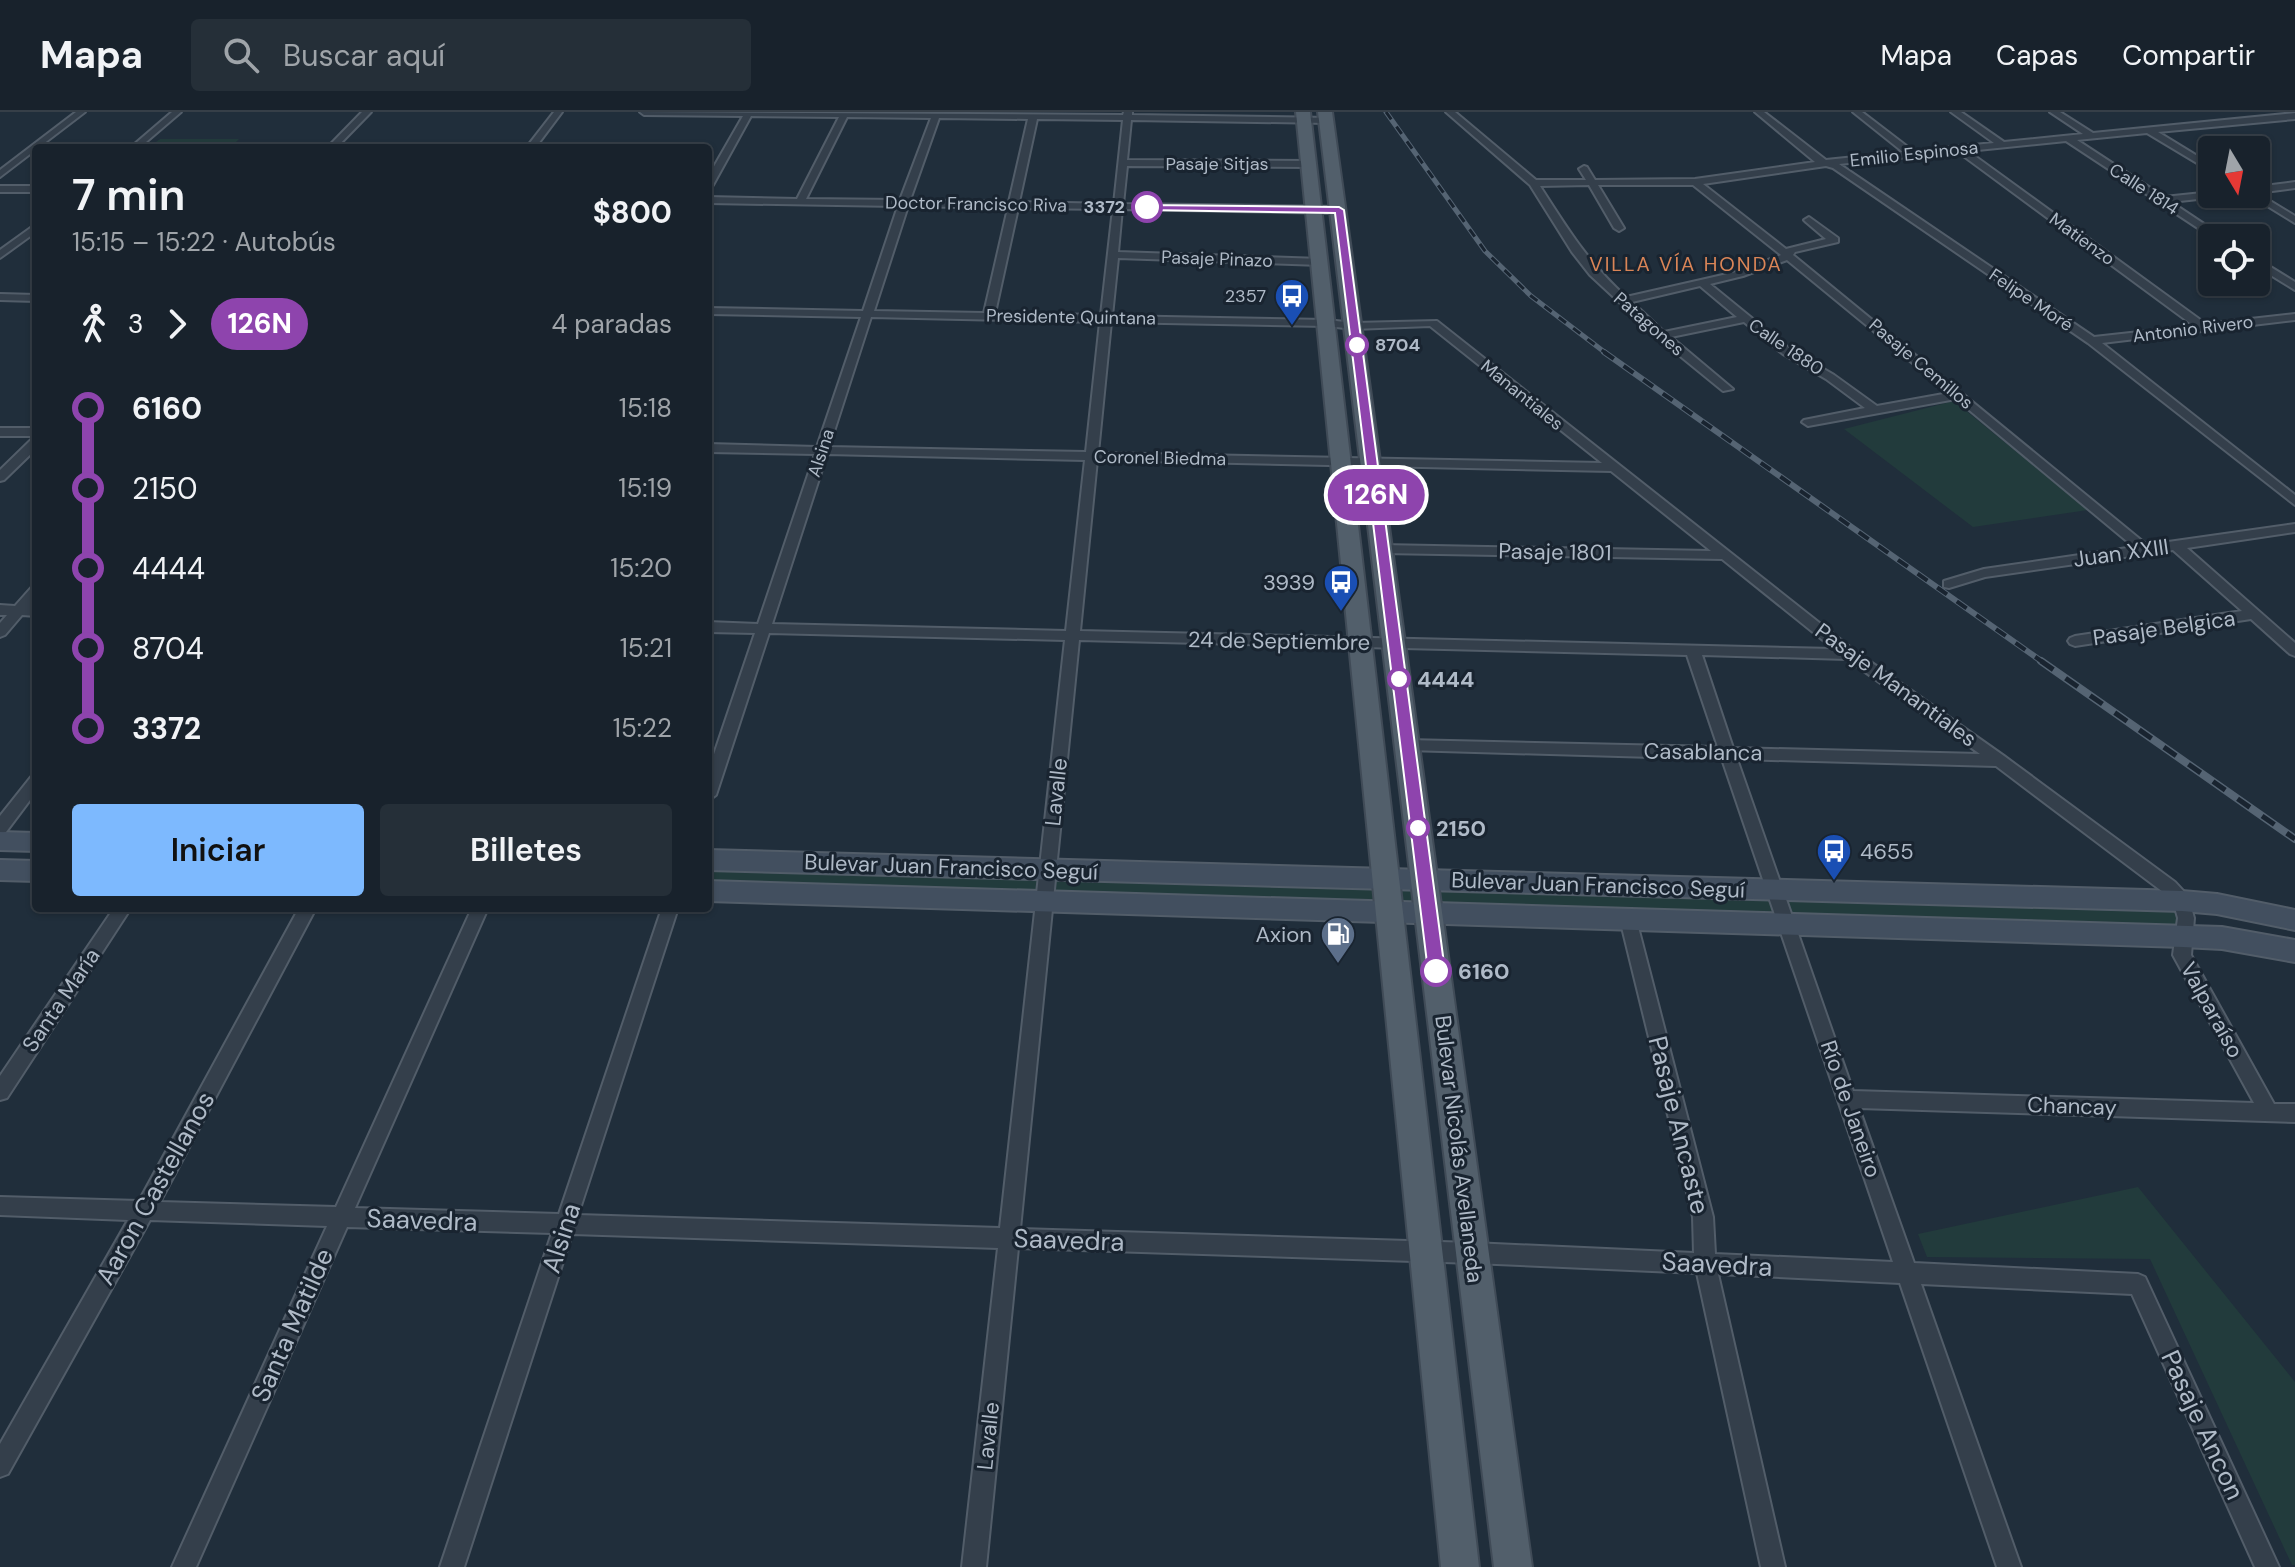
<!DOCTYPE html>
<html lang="es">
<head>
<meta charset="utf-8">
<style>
  :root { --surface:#18222c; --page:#252f38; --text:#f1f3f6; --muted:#9fa4a9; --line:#363f48; --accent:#7db9fe }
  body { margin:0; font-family:"DM Sans",sans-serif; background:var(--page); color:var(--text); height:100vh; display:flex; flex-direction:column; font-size:30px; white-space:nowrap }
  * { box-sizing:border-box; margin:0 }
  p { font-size:26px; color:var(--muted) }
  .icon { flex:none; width:44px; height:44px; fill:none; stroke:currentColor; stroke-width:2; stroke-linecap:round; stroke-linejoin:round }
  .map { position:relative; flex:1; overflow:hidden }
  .side { position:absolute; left:32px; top:32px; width:680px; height:768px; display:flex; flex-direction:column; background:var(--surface); border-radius:8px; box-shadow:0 2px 6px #0004,0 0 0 2px var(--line) }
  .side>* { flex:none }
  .badge { padding:0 16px; border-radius:26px; font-size:28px; line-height:52px }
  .needle { width:52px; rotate:170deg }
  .fabs { position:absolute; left:2198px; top:24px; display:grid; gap:16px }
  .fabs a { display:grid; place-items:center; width:72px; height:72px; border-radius:8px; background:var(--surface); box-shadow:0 2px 6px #0004,0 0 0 2px var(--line); font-size:40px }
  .map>.badge { position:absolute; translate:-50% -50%; box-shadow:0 0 0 4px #fff }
  .legs { display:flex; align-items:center; gap:12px; height:88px; padding:0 40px; font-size:26px }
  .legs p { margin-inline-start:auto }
  .headline { display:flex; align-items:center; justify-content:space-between; height:136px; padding:0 40px }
  h1 { font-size:44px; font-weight:600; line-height:60px }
  .primary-button { display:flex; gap:16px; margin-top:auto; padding:16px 40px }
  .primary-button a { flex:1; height:92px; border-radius:8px; background:var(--accent); color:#111; font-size:32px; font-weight:600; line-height:92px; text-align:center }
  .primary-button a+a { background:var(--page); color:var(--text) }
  ul { padding:0 40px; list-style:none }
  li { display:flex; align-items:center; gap:28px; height:80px; font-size:30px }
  li i { display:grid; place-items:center; width:12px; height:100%; margin:0 10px; background:currentColor }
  li i::after { content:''; width:20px; height:20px; margin:-10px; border:6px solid; border-radius:50%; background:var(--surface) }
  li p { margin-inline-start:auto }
  li:first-child i { background:linear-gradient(#0000 50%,currentColor 0) }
  li:last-child i { background:linear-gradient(currentColor 50%,#0000 0) }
  header { display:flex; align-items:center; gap:48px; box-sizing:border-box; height:112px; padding:0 40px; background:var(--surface); border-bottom:2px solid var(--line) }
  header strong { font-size:38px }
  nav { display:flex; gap:44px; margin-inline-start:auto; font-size:28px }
  .search { width:560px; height:72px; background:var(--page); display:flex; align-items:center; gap:20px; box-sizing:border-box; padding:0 28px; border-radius:8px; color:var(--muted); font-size:30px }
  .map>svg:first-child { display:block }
</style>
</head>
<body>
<header>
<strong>Mapa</strong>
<div class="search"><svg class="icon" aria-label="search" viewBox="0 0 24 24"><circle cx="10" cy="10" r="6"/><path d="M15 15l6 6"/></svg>Buscar aquí</div>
<nav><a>Mapa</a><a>Capas</a><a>Compartir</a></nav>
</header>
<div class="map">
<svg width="2295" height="1455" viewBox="0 0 2295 1455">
  <rect width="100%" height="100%" fill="#202e3b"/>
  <path fill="#223b3c" d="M160 27H239L230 36H148Z
    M1954 289 2088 398 1973 415 1844 317Z
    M708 748 2182 789 2183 824 708 779Z
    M2138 1075 2295 1270V1453H2292L2150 1147 1927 1145 1918 1122Z"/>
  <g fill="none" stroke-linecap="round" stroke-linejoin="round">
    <g stroke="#525d69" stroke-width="4">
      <path id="street" d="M76 0H85L0 65V58Z
        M172 0H181L139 36H130Z
        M362 0H371L336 36H327Z
        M554 0H562L535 36H526Z
        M640 0 1123 3 1124 0H1132V3L1331 6 1332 8 1328 11 1131 8 1127 48 1310 49 1315 52 1310 55 1127 54 1123 92 1339 95 1344 98 1339 101 1122 97 1118 140 1321 147 1326 150 1321 153 1118 146 1112 204 1327 208 1354 211 1437 209 1855 539 2004 644 2175 770 2188 784 2194 806 2191 843 2274 992H2295V1010L1859 996 1914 1151 2138 1162 2145 1165 2279 1455H2255L2132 1182 1921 1172 2021 1455H1997L1900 1171 1718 1162 1785 1455H1761L1697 1161 1473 1151 1018 1136 986 1455H962L998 1136 572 1122 464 1455H440L552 1121 347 1115 196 1455H172L327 1114 150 1108 8 1362 0 1365V1332L128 1108 0 1103V1085L139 1089 299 796H316L160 1090 336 1095 472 796H488L355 1096 559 1102 662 796H678L578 1103 1000 1116 1065 528 769 521 716 683 708 689V660L755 521 708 520V510L758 512 815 342 708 340V332L817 335 861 205 708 202V196L863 199 898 94 708 91V85L797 87 839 5 751 4 713 73 708 76V65L743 4 644 3ZM847 5 931 6 900 88 806 87ZM939 6 1028 7 1009 90 910 88ZM1037 7 1123 8 1114 92 1019 90ZM908 94 1008 96 984 201 874 199ZM1018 96 1113 97 1101 203 995 201ZM871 205 1100 210 1086 340 829 335ZM1111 210 1327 214 1354 217 1430 214 1602 351 1098 341ZM827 342 1085 348 1066 519 772 512ZM1097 348 1611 359 1711 439 1382 433 1375 437 1382 441 1722 447 1834 537 1080 519ZM1079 528 1687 543 1718 635 1407 628 1399 633 1407 638 1722 647 1893 1150 1715 1142 1713 1105 1636 807 1634 802 1628 800 1622 802 1620 807 1693 1105 1694 1141 1473 1131 1020 1117ZM1702 543 1847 547 1980 642 1733 636ZM1737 647 1996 654 2163 780 2174 792 2178 806 2173 843 2254 991 1853 979Z
        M1446 0H1455L1536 68H1586L1579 57 1584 54 1587 55 1595 68 1695 67 1815 50 1755 0H1764L1826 48 1903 40 1853 0H1862L1913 39 1994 31 1951 0H1961L2004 30 2083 22 2050 0H2060L2093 21 2295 1V7L2158 20 2212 53V60L2147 21 2077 28 2164 85 2212 80V82H2221L2216 85 2171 90 2225 126H2213L2066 29 1968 39 2206 212 2295 202V208L2102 231 2295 383V393L2088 231 1833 56 1826 54 1703 72 1786 137 1826 127 1806 110 1804 108 1809 105 1838 126V130L1795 140 1793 143 2147 433 2295 412V420L2187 436 2295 531V544L2290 542 2251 507 2075 534 2070 532 2068 529 2070 526 2075 524 2242 499 2173 438 1985 465 1949 476 1944 475V469L1984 457 2134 435 1956 287 1808 314 1802 310 1804 308 1865 296 1826 267 1783 242 1744 210 1671 225 1733 277 1723 279 1658 226 1590 163 1572 140 1530 73ZM1958 40 2194 214 2094 225 1839 52ZM1589 73 1614 116 1619 119 1624 116 1598 73H1693L1781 143 1736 160 1626 185C1587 149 1569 119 1540 74ZM1787 148 1949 281 1877 294 1834 263 1791 238 1710 172 1743 164ZM1700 174 1737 205 1664 220 1632 190Z
        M2295 70V76L2257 81 2295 104V111L2248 82H2256V75Z
        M0 74H36V80H0Z
        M36 112V120L0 146V138Z
        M2256 146 2295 170V178L2256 154Z
        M0 182 36 183V189L0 188Z
        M0 316H36V324H0Z
        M36 326V337L4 368 0 369V358L32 327Z
        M36 475V488L30 494H36V504L22 503 5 523 0 525V511L7 503H0V493L15 494 31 476Z
        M36 663V680L6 720 0 722V704L31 665Z
        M114 796H131L7 986 0 988V964Z"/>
    </g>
    <g stroke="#525d69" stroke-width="4">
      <path id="secondary" d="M0 720 36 721V739L0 738Z
        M708 738 2182 779 2217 782 2295 798V818L2217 802 2182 799 708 758Z
        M0 748 36 749V769L0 768Z
        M708 769 2222 815 2295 828V850L2222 837 2183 835 708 789Z"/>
    </g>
    <g stroke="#404b57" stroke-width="4">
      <path id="primary" d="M1296 0H1310L1479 1455H1441Z
        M1318 0H1332L1532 1455H1494Z"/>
    </g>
    <use href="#street" fill="#343f4b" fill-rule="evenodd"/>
    <use href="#secondary" fill="#424f5f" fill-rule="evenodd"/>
    <use href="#primary" fill="#525f6b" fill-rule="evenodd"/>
    <g stroke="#556473" stroke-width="5">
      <path id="rail-far2" d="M1386 0 1485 139 1531 184 1607 242"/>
    </g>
    <g stroke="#556473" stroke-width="6">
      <path id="rail-far1" d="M1604 240 2044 551"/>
    </g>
    <g stroke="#556473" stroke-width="8">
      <path id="rail" d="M2041 549 2295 727"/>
    </g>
    <use href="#rail-far2" stroke="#192430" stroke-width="3" stroke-dasharray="9" stroke-linecap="butt"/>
    <use href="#rail-far1" stroke="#192430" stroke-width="4" stroke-dasharray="12" stroke-linecap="butt"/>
    <use href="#rail" stroke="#192430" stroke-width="5" stroke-dasharray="15" stroke-linecap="butt"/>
  </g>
  <path fill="#8e44ad" stroke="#fff" stroke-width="2" d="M1144 93 1339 95 1344 98 1445 859 1442 864 1436 866 1428 859 1335 101 1147 98Z"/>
  <defs>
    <g id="bus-pin" transform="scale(1.8)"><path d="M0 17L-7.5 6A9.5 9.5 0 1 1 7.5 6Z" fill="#1a4fb4" stroke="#192430"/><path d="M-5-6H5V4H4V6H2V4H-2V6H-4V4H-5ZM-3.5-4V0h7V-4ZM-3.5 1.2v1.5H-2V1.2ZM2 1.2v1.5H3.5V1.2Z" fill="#fff"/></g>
    <g id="fuel-pin" transform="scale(1.8)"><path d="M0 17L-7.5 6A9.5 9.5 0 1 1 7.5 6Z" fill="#5c6f8a" stroke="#192430"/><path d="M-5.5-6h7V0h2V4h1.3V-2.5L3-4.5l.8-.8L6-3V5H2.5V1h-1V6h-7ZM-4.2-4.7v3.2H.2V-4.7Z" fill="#fff"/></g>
  </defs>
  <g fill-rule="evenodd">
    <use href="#bus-pin" x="1292" y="184"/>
    <use href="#bus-pin" x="1341" y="470"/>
    <use href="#bus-pin" x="1834" y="739"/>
    <use href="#fuel-pin" x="1338" y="822"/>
  </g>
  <g fill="#fff" stroke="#8e44ad" stroke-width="4">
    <circle cx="1147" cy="95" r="14"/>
    <circle cx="1357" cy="233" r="10"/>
    <circle cx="1399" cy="567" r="10"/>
    <circle cx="1418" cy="716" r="10"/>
    <circle cx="1436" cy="859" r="14"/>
  </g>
  <g text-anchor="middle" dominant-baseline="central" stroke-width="6" stroke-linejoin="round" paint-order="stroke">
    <g font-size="18" fill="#afbac7" stroke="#192430">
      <text transform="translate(1914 42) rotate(-6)">Emilio Espinosa</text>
      <text x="1217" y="52">Pasaje Sitjas</text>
      <text transform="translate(2144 77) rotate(33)">Calle 1814</text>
      <text transform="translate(976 92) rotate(1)">Doctor Francisco Riva</text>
      <text transform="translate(2082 127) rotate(36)">Matienzo</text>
      <text transform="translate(1217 147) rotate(2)">Pasaje Pinazo</text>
      <text transform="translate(2031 188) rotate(34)">Felipe Moré</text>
      <text transform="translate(1071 205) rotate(1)">Presidente Quintana</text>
      <text transform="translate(1649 212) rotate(41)">Patagones</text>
      <text transform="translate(2193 217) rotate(-7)">Antonio Rivero</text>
      <text transform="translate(1786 235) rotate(34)">Calle 1880</text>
      <text transform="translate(1921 252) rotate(40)">Pasaje Cemillos</text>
      <text transform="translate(1522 283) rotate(39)">Manantiales</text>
      <text transform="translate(821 341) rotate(-72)">Alsina</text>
      <text transform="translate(1160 346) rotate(1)">Coronel Biedma</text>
    </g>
    <g font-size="18" font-weight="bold" fill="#afbac7" stroke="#192430" text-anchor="end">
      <text x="1125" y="95">3372</text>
      <text x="1375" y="233" text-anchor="start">8704</text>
    </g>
    <g font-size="18" fill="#afbac7" stroke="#192430" text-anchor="end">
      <text x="1266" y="184">2357</text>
    </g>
    <g font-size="20" letter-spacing="2" fill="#da8557" stroke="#192430">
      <text x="1686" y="152">VILLA VÍA HONDA</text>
    </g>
    <g font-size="22" fill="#afbac7" stroke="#192430">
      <text transform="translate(1555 440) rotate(1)">Pasaje 1801</text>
      <text transform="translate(2121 441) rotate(-8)">Juan XXIII</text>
      <text transform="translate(2164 516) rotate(-8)">Pasaje Belgica</text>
      <text transform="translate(1279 529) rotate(1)">24 de Septiembre</text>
      <text transform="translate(1896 573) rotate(36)">Pasaje Manantiales</text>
      <text transform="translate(1703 640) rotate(1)">Casablanca</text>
      <text transform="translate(1056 680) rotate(-84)">Lavalle</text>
      <text transform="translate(951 755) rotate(2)">Bulevar Juan Francisco Seguí</text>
      <text transform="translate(1598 773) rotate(2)">Bulevar Juan Francisco Seguí</text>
      <text transform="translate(61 888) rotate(-56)">Santa María</text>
      <text transform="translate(2212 898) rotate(61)">Valparaíso</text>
      <text transform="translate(2072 994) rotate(2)">Chancay</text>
      <text transform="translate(1851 997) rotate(71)">Río de Janeiro</text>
      <text transform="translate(1459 1037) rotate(83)">Bulevar Nicolás Avellaneda</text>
      <text transform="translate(988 1324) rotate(-84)">Lavalle</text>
    </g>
    <g font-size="22" fill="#afbac7" stroke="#192430" text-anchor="end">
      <text x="1315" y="470">3939</text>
      <text x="1860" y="739" text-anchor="start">4655</text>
      <text x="1312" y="822">Axion</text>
    </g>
    <g font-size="22" font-weight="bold" fill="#afbac7" stroke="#192430" text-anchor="start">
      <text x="1417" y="567">4444</text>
      <text x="1436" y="716">2150</text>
      <text x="1458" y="859">6160</text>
    </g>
    <g font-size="26" fill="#afbac7" stroke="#192430">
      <text transform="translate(1679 1013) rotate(76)">Pasaje Ancaste</text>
      <text transform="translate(155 1076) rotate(-61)">Aaron Castellanos</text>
      <text transform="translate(422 1108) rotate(2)">Saavedra</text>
      <text transform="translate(561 1126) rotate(-72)">Alsina</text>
      <text transform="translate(1069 1128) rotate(2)">Saavedra</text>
      <text transform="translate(1717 1152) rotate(3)">Saavedra</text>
      <text transform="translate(292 1213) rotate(-66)">Santa Matilde</text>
      <text transform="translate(2203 1313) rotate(65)">Pasaje Ancon</text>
    </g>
  </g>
</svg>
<div class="fabs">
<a><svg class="needle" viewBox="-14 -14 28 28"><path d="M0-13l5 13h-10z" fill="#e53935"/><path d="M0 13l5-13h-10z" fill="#9fa4a9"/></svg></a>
<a><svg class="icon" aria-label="locate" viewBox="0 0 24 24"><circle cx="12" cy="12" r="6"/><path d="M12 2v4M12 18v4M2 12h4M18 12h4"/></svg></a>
</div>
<b class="badge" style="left:1376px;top:383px;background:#8e44ad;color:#fff">126N</b>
<section class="side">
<div class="headline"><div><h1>7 min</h1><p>15:15 – 15:22 · Autobús</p></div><b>$800</b></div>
<div class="legs"><svg class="icon" aria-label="walk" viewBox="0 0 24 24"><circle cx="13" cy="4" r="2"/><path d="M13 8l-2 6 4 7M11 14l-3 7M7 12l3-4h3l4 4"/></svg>3<svg class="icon" aria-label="forward" viewBox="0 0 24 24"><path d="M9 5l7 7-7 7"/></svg><b class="badge" style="background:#8e44ad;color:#fff">126N</b><p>4 paradas</p></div>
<ul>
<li><i style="color:#8e44ad"></i><b>6160</b><p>15:18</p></li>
<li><i style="color:#8e44ad"></i><span>2150</span><p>15:19</p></li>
<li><i style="color:#8e44ad"></i><span>4444</span><p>15:20</p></li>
<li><i style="color:#8e44ad"></i><span>8704</span><p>15:21</p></li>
<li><i style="color:#8e44ad"></i><b>3372</b><p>15:22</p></li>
</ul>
<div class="primary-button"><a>Iniciar</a><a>Billetes</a></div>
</section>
</div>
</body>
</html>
